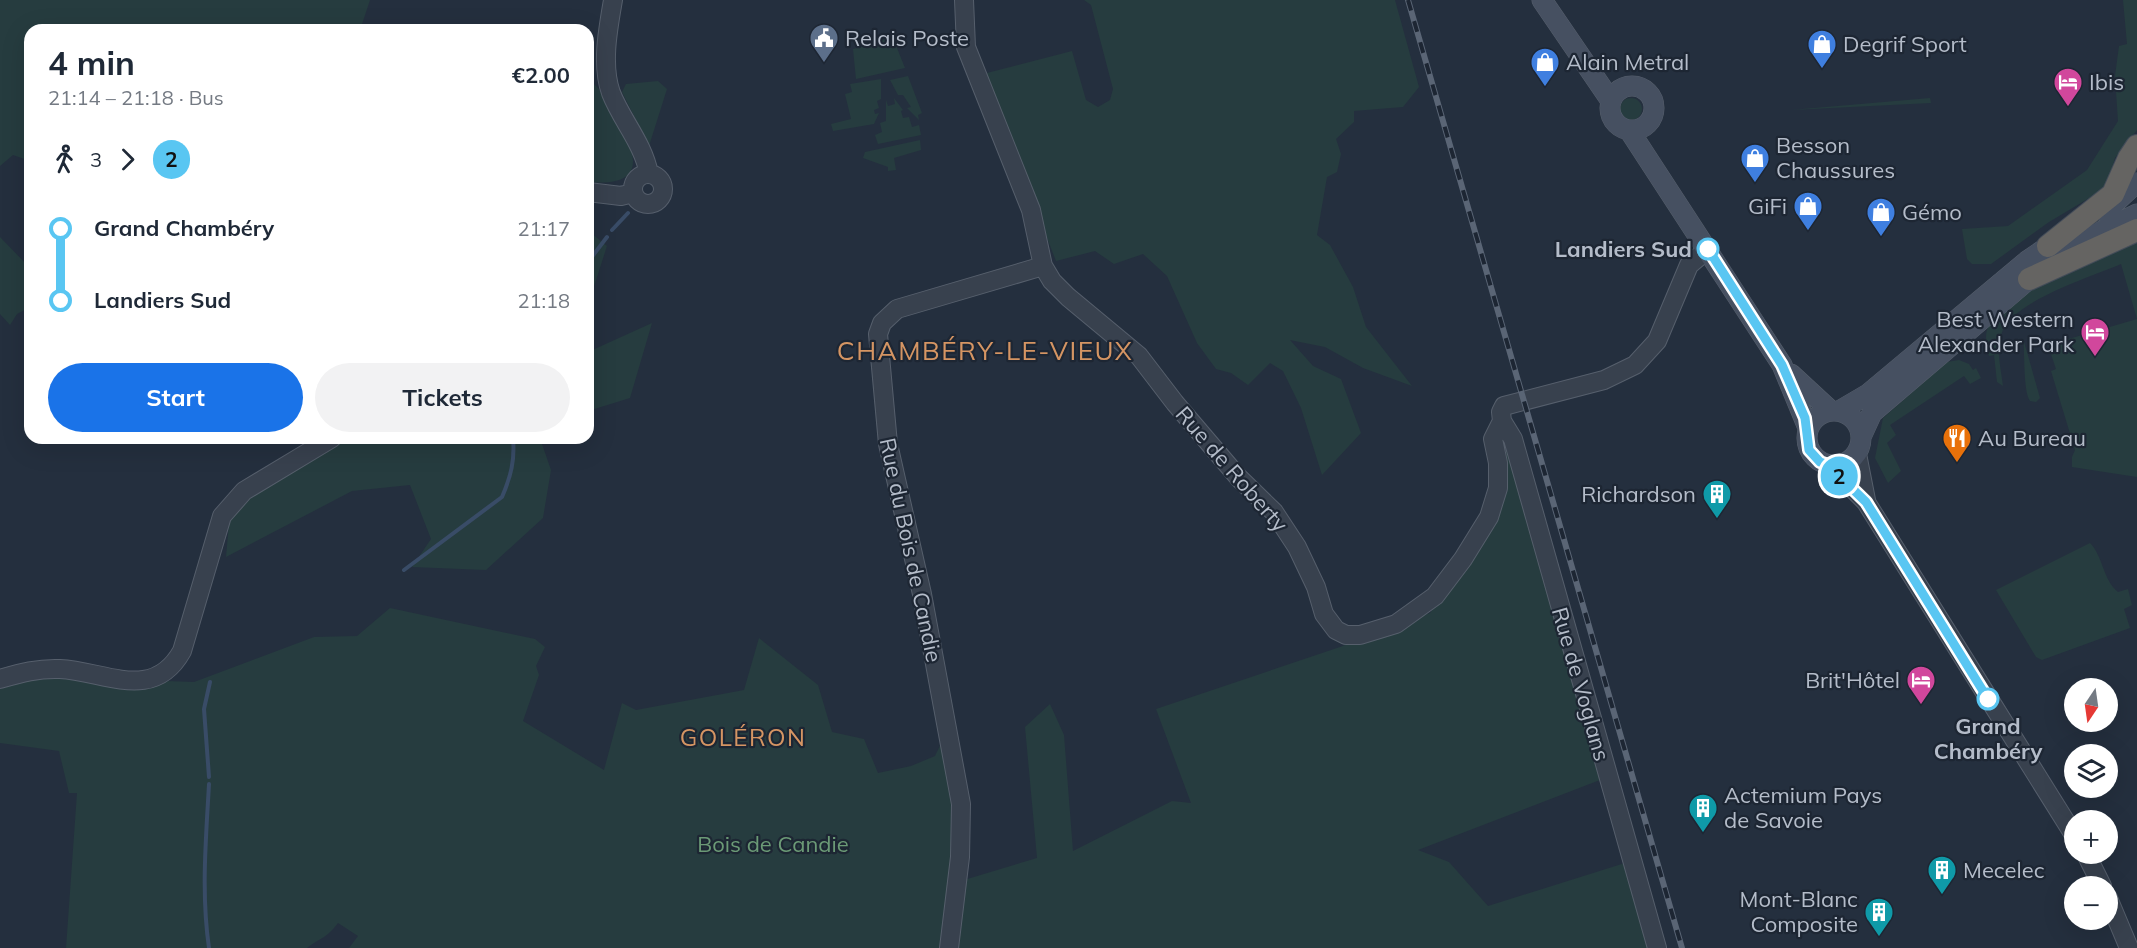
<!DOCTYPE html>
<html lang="en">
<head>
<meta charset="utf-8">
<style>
  :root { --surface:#fff; --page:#f2f2f3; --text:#1f2937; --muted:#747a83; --accent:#1a73e8 }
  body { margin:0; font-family:Mulish,sans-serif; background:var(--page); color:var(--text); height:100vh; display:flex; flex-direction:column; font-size:22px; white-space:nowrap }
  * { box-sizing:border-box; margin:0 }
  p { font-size:20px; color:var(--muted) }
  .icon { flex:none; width:33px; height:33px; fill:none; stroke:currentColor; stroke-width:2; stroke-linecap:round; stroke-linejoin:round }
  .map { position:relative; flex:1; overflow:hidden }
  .side { position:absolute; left:24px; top:24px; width:570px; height:420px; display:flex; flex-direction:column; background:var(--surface); border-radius:18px; box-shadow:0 6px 24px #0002 }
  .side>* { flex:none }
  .badge { padding:0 12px; border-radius:20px; font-size:21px; line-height:39px }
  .needle { width:39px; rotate:193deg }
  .fabs { position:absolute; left:2064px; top:678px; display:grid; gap:12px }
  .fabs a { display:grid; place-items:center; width:54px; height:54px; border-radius:50%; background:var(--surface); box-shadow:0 6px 24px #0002; font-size:30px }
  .map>.badge { position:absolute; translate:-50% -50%; box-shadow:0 0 0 3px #fff }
  .legs { display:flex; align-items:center; gap:9px; height:66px; padding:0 24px; font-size:20px }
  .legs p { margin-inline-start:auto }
  .headline { display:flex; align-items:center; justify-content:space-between; height:102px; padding:0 24px }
  h1 { font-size:33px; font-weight:700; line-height:45px }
  .primary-button { display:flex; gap:12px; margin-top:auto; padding:12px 24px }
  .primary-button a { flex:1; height:69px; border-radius:36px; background:var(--accent); color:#fff; font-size:24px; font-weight:700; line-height:69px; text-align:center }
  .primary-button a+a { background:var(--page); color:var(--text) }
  ul { padding:0 24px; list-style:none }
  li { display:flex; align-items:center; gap:21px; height:72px; font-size:22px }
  li i { display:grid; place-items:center; width:9px; height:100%; margin:0 8px; background:currentColor }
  li i::after { content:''; width:15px; height:15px; margin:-8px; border:4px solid; border-radius:50%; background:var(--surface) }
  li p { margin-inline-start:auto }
  li:first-child i { background:linear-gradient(#0000 50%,currentColor 0) }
  li:last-child i { background:linear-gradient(currentColor 50%,#0000 0) }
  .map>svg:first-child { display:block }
</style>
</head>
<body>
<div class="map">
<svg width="2137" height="948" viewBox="0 0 2137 948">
  <rect width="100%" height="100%" fill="#242f3e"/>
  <path fill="#263c3f" d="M0 0H370L360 30H30V161L13 155 0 166Z
    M1084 0H1395L1419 87 1403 107 1354 111V122L1336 139 1341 154 1337 172 1327 177 1317 235 1330 245 1353 287 1366 327 1412 386 1363 368 1325 347 1290 340 1313 366 1341 379 1361 433 1322 475 1301 408 1283 371 1270 363 1248 385 1231 373 1216 369 1197 343 1167 276 1143 254 1114 264 1095 251 1056 261 983 74 1072 51 1086 100 1098 107 1110 100 1113 89 1091 5Z
    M2123 0H2137V130L2115 158 2109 179 2101 191 2049 222 1991 264H1972L1967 259 1962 229 2008 226 2087 170 2118 121 2115 76 2119 46 2127 44Z
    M893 38 905 68 856 79 853 49 858 48 863 43Z
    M908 76 922 113 918 115 919 120 907 108 911 107 903 95H898L890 80Z
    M881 79V99L877 101 879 108 874 110 875 114 879 113 874 124 833 131 831 124 851 119 845 94 852 92 850 84Z
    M658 81 667 89 649 146 622 92 626 84Z
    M588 83 594 84 601 91C621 128 668 189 588 182Z
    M1620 109a11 11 0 1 1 22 0a11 11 0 1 1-22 0Z
    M894 98 903 110 901 111 903 118 909 117 912 127 919 125 921 135 878 144 875 135 882 132 880 123 886 121V100L888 106 895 104Z
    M1930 98 1931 103 1791 110Z
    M920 140 921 150 894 158 896 170 888 171V167L863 158 865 152Z
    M591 233 607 246 588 305V236Z
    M2137 235V477L2072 467V457L2075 450 2051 371 2056 369 2048 345 2137 319 2121 264C2091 277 2011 301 2001 335 1996 351 2001 369 2003 386L1997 382 1994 355 1989 356C1987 346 1983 334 1990 324 2018 286 2094 257 2137 235Z
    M0 237 30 268V307L17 314 10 325 0 314Z
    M652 323 630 398 588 411V352Z
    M2023 338 2040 398 2036 402 2030 401C2023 391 2025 353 2023 338Z
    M1959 360 1969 364 1973 370 1976 368 1981 378 1970 384 1964 376 1890 425 1896 435 1887 443 1901 471 1888 483 1875 458 1883 418 1947 362Z
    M318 438H542V444L551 470 543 518 486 570 412 567 431 539 410 485 352 491 226 557 232 491Z
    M1505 442 1600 780 1418 850 1449 862 1488 906 1625 863 1650 948H349L358 936 338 923C326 939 321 937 307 948H66L77 793H69L59 751 0 743V689L50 674 150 687 166 681 194 682 314 637 357 636 390 608 535 639 545 647 536 666 539 675 523 721 604 770 622 703 636 710 744 690 759 638 818 685 832 732 864 739 878 773 911 766 935 756 952 721 964 880 1037 858 1025 727 1050 704 1064 735 1073 851 1172 801 1191 803 1156 709 1340 647 1430 613 1491 527 1507 471Z
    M2090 543C2103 556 2103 580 2118 592L2128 589 2132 605 2124 609 2130 628 2042 660 2036 657 1996 590Z"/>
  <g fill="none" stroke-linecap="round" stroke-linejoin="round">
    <path stroke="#394c67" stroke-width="4" d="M612 230 628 213
      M588 262 607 237
      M404 570 502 497C511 476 515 460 513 438
      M209 777 204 709 210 682
      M209 784C206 839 201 893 209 948"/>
    <g stroke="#565f6c" stroke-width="20">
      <path id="tertiary" d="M613 0C608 29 601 65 611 93 622 121 643 143 649 174
        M964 0 966 47 1031 210 1043 266 1052 281 1068 297 1139 356 1175 403 1239 478 1274 512 1297 547 1316 587 1324 614 1336 630 1346 635H1360L1396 624 1435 596 1463 559 1489 517 1498 488V463L1493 439 1502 421 1501 412 1504 406 1604 380 1635 365 1657 341 1689 265 1708 249
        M633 189a15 15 0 1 1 30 0a15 15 0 1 1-30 0Z
        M588 192 621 196 633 193
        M1502 421 1513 439 1657 948
        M1857 454 1866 500
        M1829 465 1866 502 2074 835
        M0 679C20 673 39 668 60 669 105 671 153 703 182 651L222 516 244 491 332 438
        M2086 854 2102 886
        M2108 898 2129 948
        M949 948 960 857 961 804 922 594 888 444 878 334 882 323 897 309 1043 266"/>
    </g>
    <g stroke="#565f6c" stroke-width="21">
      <path id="secondary" d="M1542 0 1611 101
        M1610 108a22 22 0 1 1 44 0a22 22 0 1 1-44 0Z
        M1629 130 1782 365 1808 428
        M2105 212 2136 183
        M1791 374 1831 411
        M1807 438a27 27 0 1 1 54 0a27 27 0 1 1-54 0Z
        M1839 411 1868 394 2027 261 2059 239
        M1861 437 1872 413 2029 279 2094 235 2137 214"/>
    </g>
    <g stroke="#434c59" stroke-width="24">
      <path id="trunk" d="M2048 246 2113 194 2129 158 2137 146
        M2029 279 2137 230"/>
    </g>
    <use href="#tertiary" stroke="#38414e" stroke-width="18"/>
    <use href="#secondary" stroke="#465061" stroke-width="20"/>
    <use href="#trunk" stroke="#656462" stroke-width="22"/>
    <g stroke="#5a6575" stroke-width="6">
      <path id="rail" d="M1408 0 1682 948"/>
    </g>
    <use href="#rail" stroke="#1d2633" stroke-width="4" stroke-dasharray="11" stroke-linecap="butt"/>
  </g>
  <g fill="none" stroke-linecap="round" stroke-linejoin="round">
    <g stroke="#fff" stroke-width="14">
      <path id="line-1" d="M1708 249 1782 365 1805 418 1809 450 1820 462 1828 465 1866 502 1988 699"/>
    </g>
    <use href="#line-1" stroke="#59c6f2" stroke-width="9"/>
  </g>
  <defs>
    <g id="civic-pin" transform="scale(1.5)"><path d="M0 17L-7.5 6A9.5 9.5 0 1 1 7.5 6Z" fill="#5c6f8a" stroke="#1d2633"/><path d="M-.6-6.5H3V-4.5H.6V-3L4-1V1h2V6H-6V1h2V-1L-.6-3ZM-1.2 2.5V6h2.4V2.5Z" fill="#fff"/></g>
    <g id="shop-pin" transform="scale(1.5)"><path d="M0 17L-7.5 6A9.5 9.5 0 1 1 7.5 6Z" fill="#3f7fe0" stroke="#1d2633"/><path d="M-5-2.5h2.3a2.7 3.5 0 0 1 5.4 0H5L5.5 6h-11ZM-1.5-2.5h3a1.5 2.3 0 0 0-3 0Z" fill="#fff"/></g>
    <g id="hotel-pin" transform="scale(1.5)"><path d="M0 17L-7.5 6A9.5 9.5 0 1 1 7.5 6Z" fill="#d1479c" stroke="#1d2633"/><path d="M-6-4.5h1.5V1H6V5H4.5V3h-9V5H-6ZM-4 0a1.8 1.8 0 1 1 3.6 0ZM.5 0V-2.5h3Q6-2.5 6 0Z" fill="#fff"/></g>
    <g id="restaurant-pin" transform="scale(1.5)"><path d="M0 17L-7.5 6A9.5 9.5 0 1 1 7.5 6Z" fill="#e8710a" stroke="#1d2633"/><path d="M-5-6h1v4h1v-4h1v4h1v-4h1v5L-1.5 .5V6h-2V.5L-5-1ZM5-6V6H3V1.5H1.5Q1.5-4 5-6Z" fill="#fff"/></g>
    <g id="building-pin" transform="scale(1.5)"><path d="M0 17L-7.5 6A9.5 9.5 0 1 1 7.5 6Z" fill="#0f9aa8" stroke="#1d2633"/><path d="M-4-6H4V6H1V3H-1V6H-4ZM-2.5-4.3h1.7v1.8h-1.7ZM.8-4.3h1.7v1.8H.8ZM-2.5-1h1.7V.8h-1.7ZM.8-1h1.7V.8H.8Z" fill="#fff"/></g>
  </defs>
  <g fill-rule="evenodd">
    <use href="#civic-pin" x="824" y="38"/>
    <use href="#shop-pin" x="1822" y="44"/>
    <use href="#shop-pin" x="1545" y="62"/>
    <use href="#hotel-pin" x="2068" y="82"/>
    <use href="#shop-pin" x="1755" y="158"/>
    <use href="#shop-pin" x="1808" y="206"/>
    <use href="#shop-pin" x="1881" y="212"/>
    <use href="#hotel-pin" x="2095" y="332"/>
    <use href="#restaurant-pin" x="1957" y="438"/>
    <use href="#building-pin" x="1717" y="494"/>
    <use href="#hotel-pin" x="1921" y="680"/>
    <use href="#building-pin" x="1703" y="808"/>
    <use href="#building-pin" x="1942" y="870"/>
    <use href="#building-pin" x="1879" y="912"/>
  </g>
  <g fill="#fff" stroke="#59c6f2" stroke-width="3">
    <circle cx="1708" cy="249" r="10"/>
    <circle cx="1988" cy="699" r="10"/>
  </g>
  <g text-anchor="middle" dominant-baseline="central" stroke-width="4.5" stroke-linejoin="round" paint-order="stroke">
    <g font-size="22" fill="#b4bcc9" stroke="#1d2633" text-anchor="start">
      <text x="845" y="38">Relais Poste</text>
      <text x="1843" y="44">Degrif Sport</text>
      <text x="1566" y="62">Alain Metral</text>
      <text x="2089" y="82">Ibis</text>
      <text x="1776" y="145">Besson<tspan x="1776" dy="25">Chaussures</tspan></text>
      <text x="1787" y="206" text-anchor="end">GiFi</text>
      <text x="1902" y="212">Gémo</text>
      <text x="2074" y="319" text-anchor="end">Best Western<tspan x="2074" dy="25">Alexander Park</tspan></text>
      <text x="1978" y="438">Au Bureau</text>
      <text x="1696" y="494" text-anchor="end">Richardson</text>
      <text x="1900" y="680" text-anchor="end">Brit'Hôtel</text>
      <text x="1724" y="795">Actemium Pays<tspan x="1724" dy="25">de Savoie</tspan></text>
      <text x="1963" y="870">Mecelec</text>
      <text x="1858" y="899" text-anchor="end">Mont-Blanc<tspan x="1858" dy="25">Composite</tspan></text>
    </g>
    <g font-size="22" font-weight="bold" fill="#b4bcc9" stroke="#1d2633" text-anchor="end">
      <text x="1692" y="249">Landiers Sud</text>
      <text x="1988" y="726" text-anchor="middle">Grand<tspan x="1988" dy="25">Chambéry</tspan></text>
    </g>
    <g font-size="22" fill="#b4bcc9" stroke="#1d2633">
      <text transform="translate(1232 469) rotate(49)">Rue de Roberty</text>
      <text transform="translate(911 550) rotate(78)">Rue du Bois de Candie</text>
      <text transform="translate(1581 684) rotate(74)">Rue de Voglans</text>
    </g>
    <g font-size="22" fill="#6b9a76" stroke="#1d2633">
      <text x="773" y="844">Bois de Candie</text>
    </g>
    <g font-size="24" letter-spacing="1.5" fill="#d59563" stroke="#1d2633">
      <text x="743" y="737">GOLÉRON</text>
    </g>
    <g font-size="26" letter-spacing="1.5" fill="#d59563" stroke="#1d2633">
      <text x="985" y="350">CHAMBÉRY-LE-VIEUX</text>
    </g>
  </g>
</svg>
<div class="fabs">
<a><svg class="needle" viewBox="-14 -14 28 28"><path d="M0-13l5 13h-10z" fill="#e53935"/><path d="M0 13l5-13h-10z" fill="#747a83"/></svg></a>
<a><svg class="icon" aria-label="layers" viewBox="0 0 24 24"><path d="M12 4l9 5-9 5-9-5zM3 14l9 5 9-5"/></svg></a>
<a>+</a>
<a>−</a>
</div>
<b class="badge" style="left:1839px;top:476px;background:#59c6f2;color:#111">2</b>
<section class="side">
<div class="headline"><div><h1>4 min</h1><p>21:14 – 21:18 · Bus</p></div><b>€2.00</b></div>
<div class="legs"><svg class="icon" aria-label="walk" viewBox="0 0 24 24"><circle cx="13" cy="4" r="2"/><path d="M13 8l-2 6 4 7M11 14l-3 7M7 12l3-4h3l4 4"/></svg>3<svg class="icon" aria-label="forward" viewBox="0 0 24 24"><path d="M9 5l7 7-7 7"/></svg><b class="badge" style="background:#59c6f2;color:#111">2</b></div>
<ul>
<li><i style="color:#59c6f2"></i><b>Grand Chambéry</b><p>21:17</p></li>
<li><i style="color:#59c6f2"></i><b>Landiers Sud</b><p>21:18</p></li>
</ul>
<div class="primary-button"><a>Start</a><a>Tickets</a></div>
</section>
</div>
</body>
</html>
